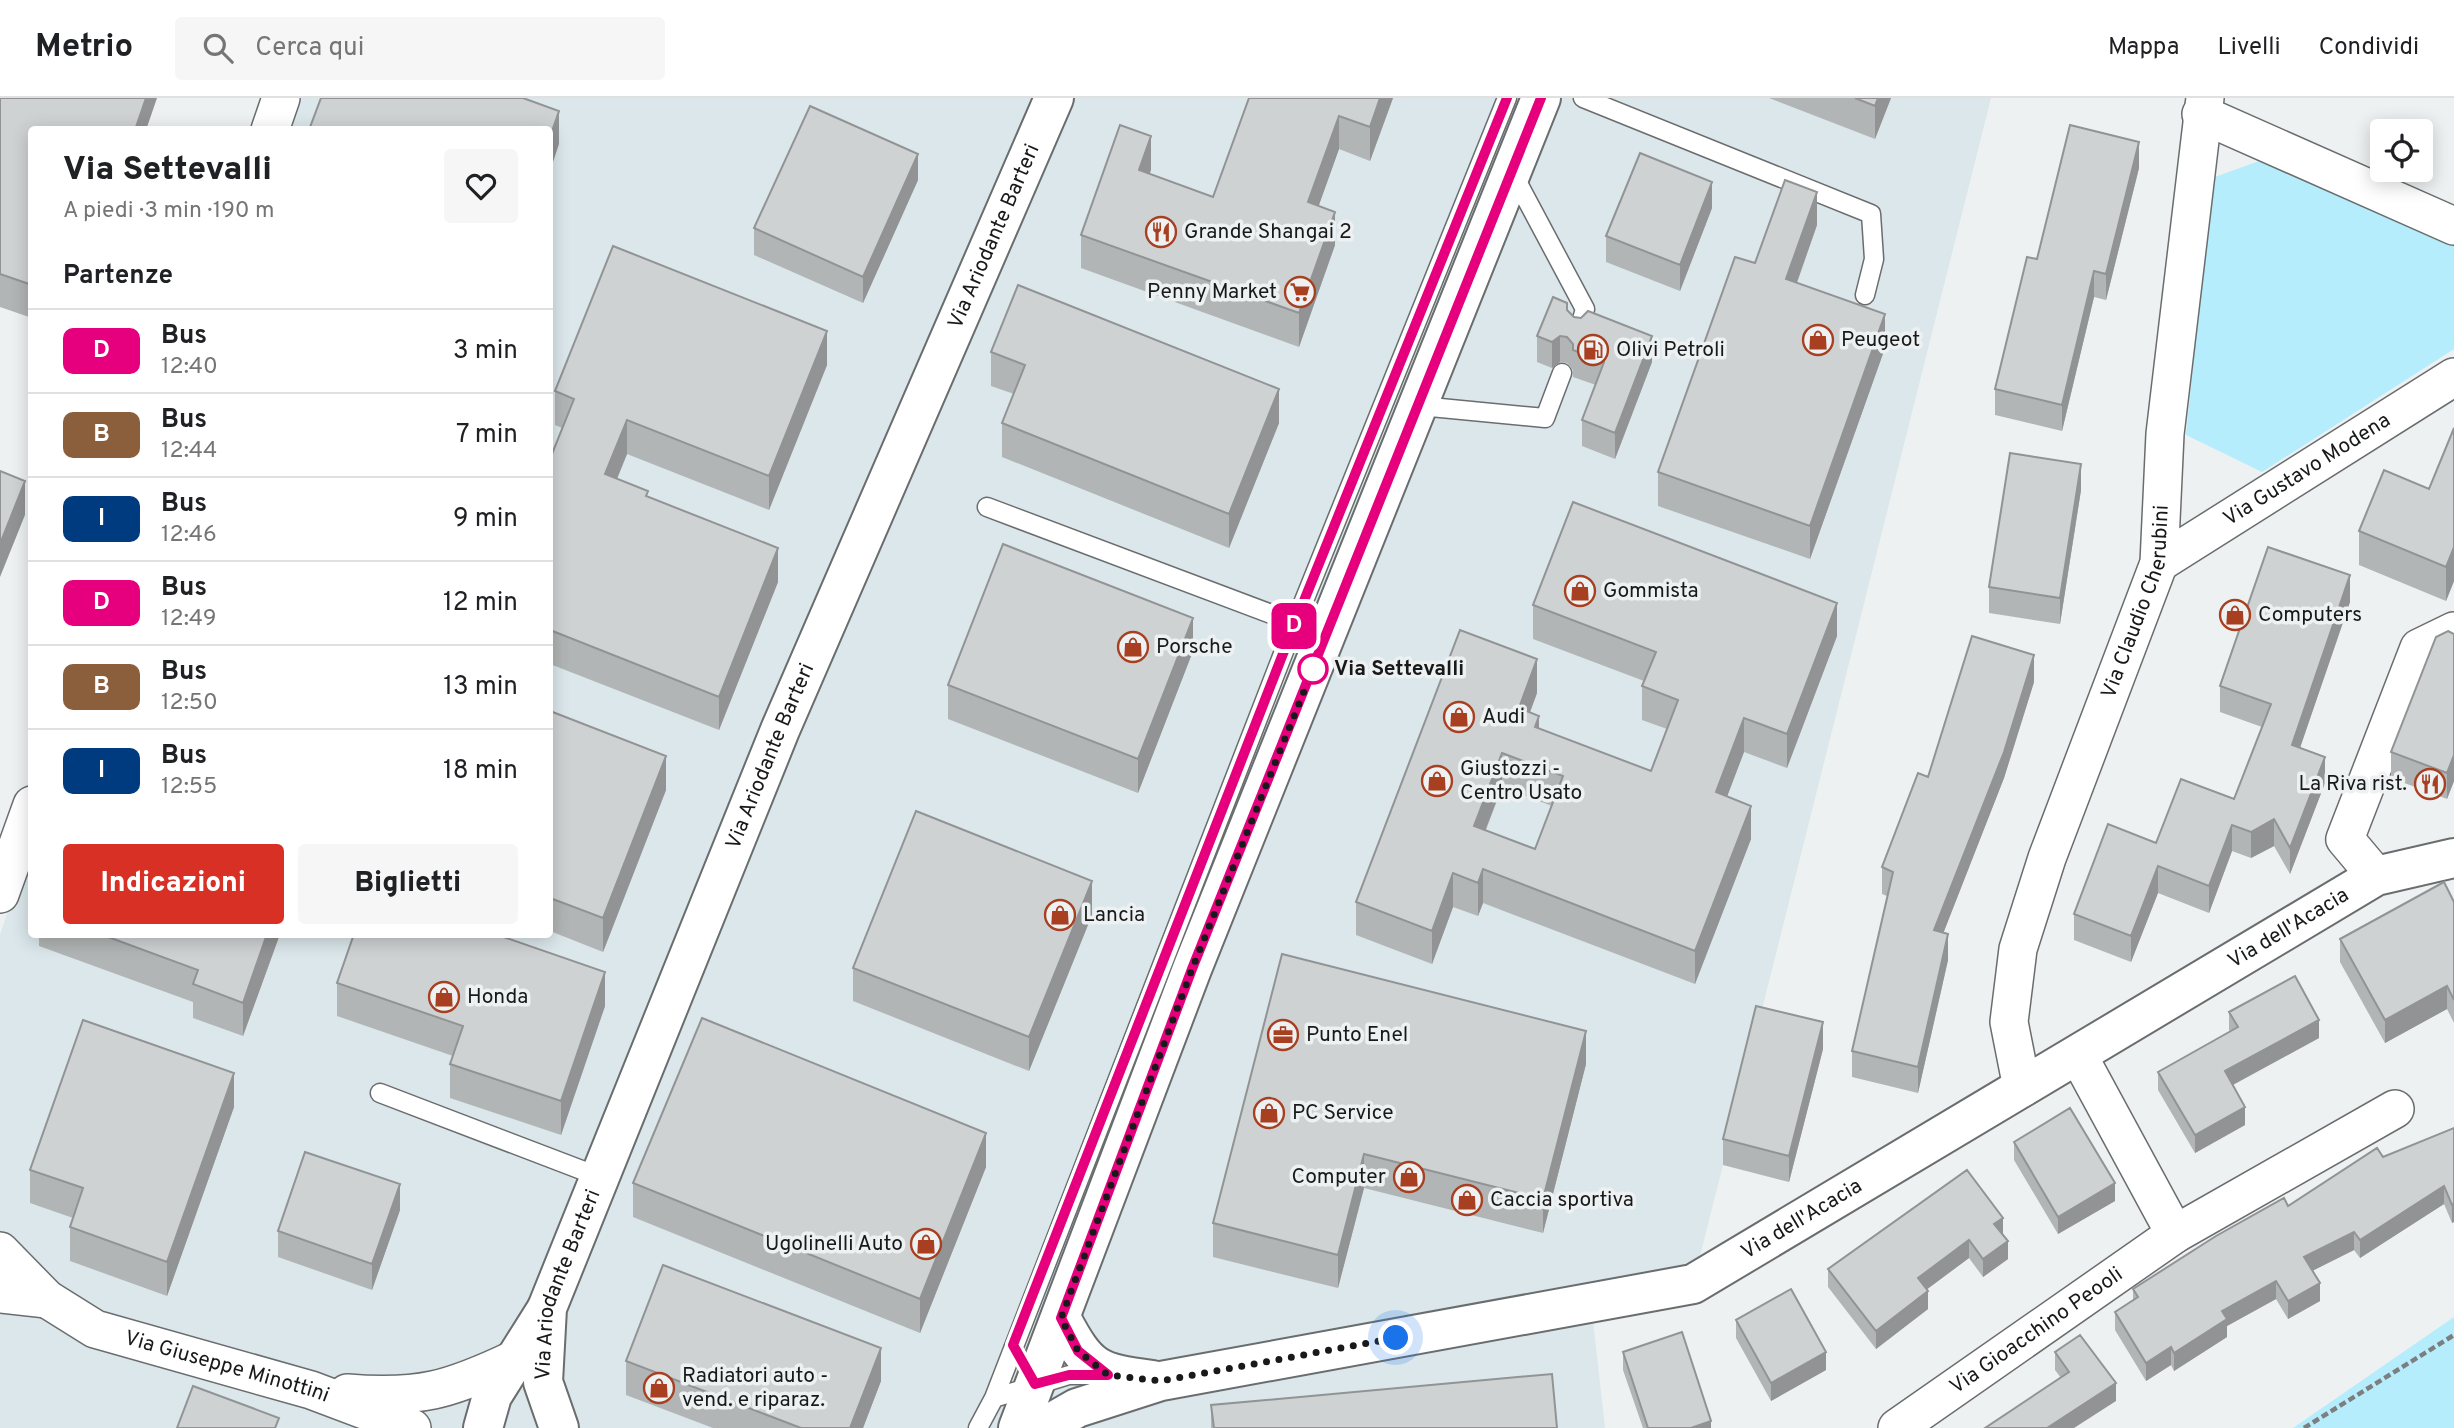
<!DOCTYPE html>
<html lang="it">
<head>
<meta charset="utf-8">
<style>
  :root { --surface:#fff; --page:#f6f6f6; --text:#202124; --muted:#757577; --line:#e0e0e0; --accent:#d93025 }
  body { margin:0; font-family:Overpass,sans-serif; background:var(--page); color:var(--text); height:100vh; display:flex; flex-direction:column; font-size:26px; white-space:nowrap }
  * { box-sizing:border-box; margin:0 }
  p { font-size:23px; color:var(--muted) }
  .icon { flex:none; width:38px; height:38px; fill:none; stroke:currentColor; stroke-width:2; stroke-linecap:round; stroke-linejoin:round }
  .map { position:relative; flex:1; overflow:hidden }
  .details { position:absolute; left:28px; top:28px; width:525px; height:812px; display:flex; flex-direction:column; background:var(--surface); border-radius:7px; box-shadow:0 4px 18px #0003 }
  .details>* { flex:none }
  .badge { padding:0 14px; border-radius:10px; font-size:24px; line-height:46px }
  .buttons { position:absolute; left:2370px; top:21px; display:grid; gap:14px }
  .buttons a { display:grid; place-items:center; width:63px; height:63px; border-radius:7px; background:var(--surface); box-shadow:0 4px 18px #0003; font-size:35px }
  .you { position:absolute; width:35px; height:35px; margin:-18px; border:5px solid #fff; border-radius:50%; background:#1a73e8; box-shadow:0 0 0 10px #1a73e833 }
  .map>.badge { position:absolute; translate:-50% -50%; box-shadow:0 0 0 4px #fff }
  h2 { padding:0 35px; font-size:26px; line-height:63px }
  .round { display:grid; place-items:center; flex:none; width:74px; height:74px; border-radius:7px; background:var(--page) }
  .overview { display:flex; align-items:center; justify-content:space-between; height:119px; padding:0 35px }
  h1 { font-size:33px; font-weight:800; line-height:52px }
  .primary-button { display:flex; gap:14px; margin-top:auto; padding:14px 35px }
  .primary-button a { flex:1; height:80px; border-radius:7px; background:var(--accent); color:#fff; font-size:28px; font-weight:800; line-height:80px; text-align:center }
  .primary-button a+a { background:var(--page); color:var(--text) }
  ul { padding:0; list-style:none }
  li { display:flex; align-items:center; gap:21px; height:84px; padding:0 35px; border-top:2px solid var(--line) }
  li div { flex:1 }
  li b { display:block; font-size:26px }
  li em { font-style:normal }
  li .badge { min-width:77px; font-weight:700; text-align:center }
  header { display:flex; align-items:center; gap:42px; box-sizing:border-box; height:98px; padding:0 35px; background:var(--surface); border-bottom:2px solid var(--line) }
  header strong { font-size:33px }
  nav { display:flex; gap:38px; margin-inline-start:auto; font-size:24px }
  .search { width:490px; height:63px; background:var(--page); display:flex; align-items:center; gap:18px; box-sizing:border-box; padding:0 24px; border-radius:7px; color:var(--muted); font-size:26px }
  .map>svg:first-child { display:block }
</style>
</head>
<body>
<header>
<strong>Metrio</strong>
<div class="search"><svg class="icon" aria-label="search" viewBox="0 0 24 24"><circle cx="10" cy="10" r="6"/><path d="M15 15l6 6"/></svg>Cerca qui</div>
<nav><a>Mappa</a><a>Livelli</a><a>Condividi</a></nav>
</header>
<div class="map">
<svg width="2454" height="1330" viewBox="0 0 2454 1330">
  <rect width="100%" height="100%" fill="#edf1f2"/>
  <path fill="#dbe7eb" d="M282 0H1991L1693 1186 1591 1205 1605 1330H0V837L31 743 32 836H550V32L271 31Z"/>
  <path fill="#b5edfc" d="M2262 62 2454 145V251L2262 374 2186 337 2212 80Z
    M2454 1219V1330H2293Z"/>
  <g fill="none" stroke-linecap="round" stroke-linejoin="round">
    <g stroke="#6a6d6e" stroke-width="21">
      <path id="service" d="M1583 0 1871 116 1874 161 1865 197
        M1513 76 1585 211 1578 235
        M1420 308 1545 320 1562 275
        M987 409 1295 525
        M380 995 600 1079
        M994 1300 1069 1277H1098
        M978 1330 994 1300 1295 525 1507 0"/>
    </g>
    <g stroke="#6a6d6e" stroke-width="40">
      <g id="minor">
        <path d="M2201 16 2454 128"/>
        <path d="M270 32 281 0"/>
        <path id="s1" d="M2159 465 2454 279"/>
        <path d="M2376 778 2345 741 2419 550 2454 533"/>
        <path d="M0 796 32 707"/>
        <path d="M2078 957 2175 1136"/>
        <path id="s2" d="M2022 990 2009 924 2018 851 2047 760 2159 465 2165 336 2205 0"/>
        <path id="s3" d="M0 1153 47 1201 95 1231 311 1292 412 1330"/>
        <path d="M0 1196 47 1201"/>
        <path d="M347 1295C419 1301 450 1292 515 1261"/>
        <path id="s4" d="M1897 1330 2175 1136 2395 1011"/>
      </g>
    </g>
    <g stroke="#6a6d6e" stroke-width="42">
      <g id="tertiary">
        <path d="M1061 1220C1088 1271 1096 1275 1153 1282"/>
        <path id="s5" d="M1042 1330 1077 1310 1161 1283 1693 1186 2376 778 2454 760"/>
      </g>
    </g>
    <g stroke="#6a6d6e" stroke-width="42">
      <g id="secondary">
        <path d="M483 1330 492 1298 546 1212"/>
        <path id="s6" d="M559 1330 543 1284 547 1210 780 632 1054 0"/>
        <path d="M1018 1330 1192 871 1541 0"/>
      </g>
    </g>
    <path stroke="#7c7e7f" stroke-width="4.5" stroke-dasharray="7 3.5" stroke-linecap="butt" d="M2304 1330 2454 1237"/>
    <use href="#service" stroke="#fff" stroke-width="18"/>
    <use href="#minor" stroke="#fff" stroke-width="37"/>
    <use href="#tertiary" stroke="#fff" stroke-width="38"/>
    <use href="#secondary" stroke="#fff" stroke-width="38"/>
  </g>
  <path fill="#b2b5b5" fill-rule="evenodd" d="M0 0 32 32V220L0 209Z
    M1249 0H1393L1370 63 1339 51 1318 108 1335 147 1299 249 1081 170V137L1151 72 1149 76 1213 99Z
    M1769 0H1891L1875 41Z
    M2139 70 2106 202 2094 199 2062 333 1995 317V291L2037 161Z
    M918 82 863 205 754 157V130Z
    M1712 110 1680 193 1606 164V138Z
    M1817 127 1797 185 1885 250 1810 461 1658 408V374L1755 165Z
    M1567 212 1574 219 1652 264 1615 361 1582 348V322L1596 287 1573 279V272L1567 265 1560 264 1552 270 1537 264V238Z
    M991 254 1279 325 1229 450 1002 359V325L1014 296 991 288Z
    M827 267 769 412 627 356 617 381 648 399 778 484 719 632 550 566V361L562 330 555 327V293Z
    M2454 330V483L2446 503 2359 467V433L2429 391Z
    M2081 392 2060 526 1989 515V489Z
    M2350 504 2300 650 2325 685 2290 776 2274 748 2251 760 2232 753 2209 815 2158 795 2131 864 2074 842V816L2156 745 2234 701 2262 629 2220 614V588Z
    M1533 507 1837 538 1787 670 1744 654 1727 698 1751 741 1695 886 1483 805 1478 818 1453 809 1432 866 1356 837V804L1537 595 1530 614 1539 631 1651 673 1667 631 1642 622V588L1644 583 1533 541ZM1502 689 1552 708 1535 751 1486 732Z
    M2454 536V683L2447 701 2391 680V654Z
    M1193 553 1138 695 948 621V587Z
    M2034 584 2004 680 1943 835 1948 862 1918 995 1852 979V953L1887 798 1882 796V769L1928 679Z
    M550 613 666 692 603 854 550 833Z
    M2454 804V925L2447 911 2385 945 2340 864V841Z
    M1092 817 1029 973 853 903V870Z
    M39 836H280L243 938 193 920V904L39 848Z
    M337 885 605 908 561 1037 450 1000V966L453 958 337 918Z
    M2229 914 2319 940 2233 987 2245 1027 2195 1055 2158 992V974L2230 934 2229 932Z
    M1586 933V966L1543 1135 1364 1090 1338 1190 1213 1159V1125Z
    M1823 951 1789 1084 1723 1067V1041Z
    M234 1009 167 1198 70 1163V1129L73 1120 30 1105V1072Z
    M2454 1030V1124L2452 1125 2444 1106 2360 1160 2354 1152 2312 1173 2320 1203 2288 1221 2276 1201 2227 1228V1239L2174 1273 2171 1267 2146 1283 2115 1232V1214L2133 1202V1191L2288 1108 2383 1059Z
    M2014 1044 2115 1103 2058 1136 2014 1062Z
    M986 1069 920 1235 633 1119V1085Z
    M1967 1072 2003 1137 2008 1161 1983 1179 1969 1160 1927 1191 1928 1211 1876 1251 1828 1189V1171Z
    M400 1112 372 1192 278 1159V1133Z
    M1736 1222 1826 1272 1771 1303 1736 1240Z
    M1623 1254 1711 1330H1643L1623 1272Z
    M2055 1254 2116 1303 2061 1280 2055 1272Z
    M626 1263 881 1283 863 1330H713L626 1297Z
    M1211 1307 1557 1330H1211Z"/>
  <path fill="#919394" d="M146 0H157L146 32H135Z
    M1380 0H1393L1370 63V29Z
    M1878 0H1891L1875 41V8Z
    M559 13V46L550 73V39Z
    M1339 18V51L1308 138V104Z
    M1151 38V72L1139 106V72Z
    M2139 44V70L2106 202V176Z
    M918 56V82L863 205V179Z
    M1712 84V110L1680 193V167Z
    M1817 94V127L1786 215V181Z
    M1335 114V147L1299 249V215Z
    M2094 173V199L2062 333V307Z
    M1885 216V250L1810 461V428Z
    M827 233V267L769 412V378Z
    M1560 238V264L1552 270V244Z
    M1652 238V264L1615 361V335Z
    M1279 291V325L1229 450V416Z
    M627 322V356L605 410V376Z
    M2081 366V392L2060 526V500Z
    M25 383V417L0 479V446Z
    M2454 449V483L2446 503V469Z
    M778 450V484L719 632V599Z
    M2350 477V504L2292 673V647Z
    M1837 505V538L1787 670V636Z
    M1193 520V553L1138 695V661Z
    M2034 557V584L2004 680 1934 859V832Z
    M1537 561V595L1519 644V610Z
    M1539 618V651L1535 629Z
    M1744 620V654L1716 728V694Z
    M1502 655V689L1474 761V728Z
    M2454 657V683L2447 701V675Z
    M666 658V692L603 854V820Z
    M2325 659V685L2290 776V750Z
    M1751 708V741L1695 886V853Z
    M2274 721V748L2251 760V734Z
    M2232 727V753L2209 815V788Z
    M2158 768V795L2131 864V838Z
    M1483 771V805L1478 818V785Z
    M1453 775V809L1432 866V833Z
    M1092 783V817L1029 973V939Z
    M267 836H280L243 938V905Z
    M1948 836V862L1918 995V969Z
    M605 874V908L561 1037V1003Z
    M2447 888V911L2385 945V922Z
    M2319 922V940L2225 991V973Z
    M1823 924V951L1789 1084V1058Z
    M1586 933V966L1543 1135V1101Z
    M234 975V1009L167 1198V1164Z
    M2245 1009V1027L2195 1055V1037Z
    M986 1035V1069L920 1235V1201Z
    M1364 1056V1090L1338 1190V1157Z
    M2115 1085V1103L2058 1136V1119Z
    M400 1086V1112L372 1192V1166Z
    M2444 1088V1106L2360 1160V1142Z
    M2454 1106V1124L2452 1125V1107Z
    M2003 1120V1138L1994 1126Z
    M2354 1134V1152L2304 1177V1159Z
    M1969 1142V1160L1918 1198V1180Z
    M2008 1143V1161L1983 1179V1161Z
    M2276 1183V1201L2227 1228V1239L2174 1273V1255L2222 1213Z
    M2320 1185V1203L2288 1221V1203Z
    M1928 1193V1211L1876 1251V1233Z
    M2171 1249V1267L2146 1283V1265Z
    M881 1250V1283L863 1330H850Z
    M1826 1254V1272L1771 1303V1285Z
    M2116 1285V1303L2074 1330H2047Z
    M1711 1323V1330H1691Z"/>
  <path fill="#cfd2d3" stroke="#919394" stroke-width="2" fill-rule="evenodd" d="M0 0H146L135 32H32V187L0 176Z
    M321 0H523L559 13 550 39V32H309Z
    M1249 0H1380L1370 29 1339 18 1308 104 1335 114 1299 215 1081 137 1120 27 1151 38 1139 72 1213 99Z
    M1855 0H1878L1875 8Z
    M810 8 918 56 863 179 754 130Z
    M2070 27 2139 44 2106 176 2094 173 2062 307 1995 291 2027 159 2037 161Z
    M1640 55 1712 84 1680 167 1606 138Z
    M1785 82 1817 94 1786 181 1885 216 1810 428 1658 374 1735 159 1755 165Z
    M613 148 827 233 769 378 627 322 605 376 648 393 646 398 778 450 719 599 550 532V361L574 301 555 293Z
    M1018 187 1279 291 1229 416 1002 325 1025 267 991 254Z
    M1553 199 1567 205V212L1574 219 1581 220 1588 213 1652 238 1615 335 1582 322 1604 264 1573 252V246L1567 239 1560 238 1552 244 1537 238Z
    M2454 330V449L2446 469 2359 433 2384 372 2429 391Z
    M2010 355 2081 366 2060 500 1989 489Z
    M0 373 25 383 0 446Z
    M1573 404 1837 505 1787 636 1744 620 1716 694 1751 708 1695 853 1483 771 1478 785 1453 775 1432 833 1356 804 1460 532 1537 561 1519 610 1539 618 1535 629 1651 673 1678 602 1642 588 1656 554 1533 507ZM1502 655 1563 678 1535 751 1474 728Z
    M1003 446 1193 520 1138 661 948 587Z
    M2268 449 2350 477 2292 647 2325 659 2290 750 2274 721 2251 734 2232 727 2209 788 2158 768 2131 838 2074 816 2108 726 2156 745 2181 681 2234 701 2271 606 2220 588Z
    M2448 533 2454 536V657L2447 675 2391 654 2436 539Z
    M1972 538 2034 557 2004 654 1934 832 1948 836 1918 969 1852 953 1893 774 1882 769 1918 675 1928 679Z
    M550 613 666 658 603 820 550 800Z
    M916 713 1092 783 1029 939 853 870Z
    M2444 784 2454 804V902L2447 888 2385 922 2340 841Z
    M100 836H267L243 905 193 886 198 872Z
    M354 836H495L605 874 561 1003 450 966 463 928 337 885Z
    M1282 856 1586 933 1543 1101 1364 1056 1338 1157 1213 1125Z
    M2295 878 2319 922 2225 973 2245 1009 2195 1037 2158 974 2238 929 2229 914Z
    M1756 908 1823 924 1789 1058 1723 1041Z
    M702 920 986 1035 920 1201 633 1085Z
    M83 922 234 975 167 1164 70 1129 83 1090 30 1072Z
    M2070 1010 2115 1085 2058 1119 2014 1044Z
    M2454 1030V1106L2452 1107 2444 1088 2360 1142 2354 1134 2304 1159 2320 1185 2288 1203 2276 1183 2222 1213 2227 1221 2174 1255 2171 1249 2146 1265 2115 1214 2138 1199 2133 1191 2216 1138 2284 1100 2288 1108 2377 1050 2383 1059Z
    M305 1054 400 1086 372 1166 278 1133Z
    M1967 1072 2003 1120 1994 1126 2008 1143 1983 1161 1969 1142 1918 1180 1928 1193 1876 1233 1828 1171Z
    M663 1167 881 1250 850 1330H801L626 1263Z
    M1791 1191 1826 1254 1771 1285 1736 1222Z
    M1682 1234 1711 1323 1691 1330H1648L1623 1254Z
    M2080 1237 2116 1285 2047 1330H1985L2069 1274 2055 1254Z
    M1552 1276 1557 1330H1214L1211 1307Z
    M193 1288 279 1320 275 1330H177Z"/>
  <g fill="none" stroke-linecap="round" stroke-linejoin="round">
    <g stroke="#fff" stroke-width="16">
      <path id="line" d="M1507 0 1295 525 1013 1247 1035 1286 1069 1277H1108L1078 1253 1061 1220 1192 871 1541 0"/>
    </g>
    <use href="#line" stroke="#e6007e" stroke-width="10"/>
    <path stroke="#18191a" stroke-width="7" stroke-dasharray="0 12.6" d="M1313 571 1192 871 1061 1220 1078 1253 1108 1277 1161 1283 1396 1240"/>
  </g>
  <defs>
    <g id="restaurant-ring" transform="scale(1.575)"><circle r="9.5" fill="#edf1f2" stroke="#a73f20" stroke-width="1.5"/><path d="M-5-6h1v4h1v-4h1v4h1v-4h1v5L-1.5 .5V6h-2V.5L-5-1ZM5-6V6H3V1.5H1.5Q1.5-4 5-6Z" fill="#a73f20"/></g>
    <g id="supermarket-ring" transform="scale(1.575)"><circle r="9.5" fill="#edf1f2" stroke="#a73f20" stroke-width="1.5"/><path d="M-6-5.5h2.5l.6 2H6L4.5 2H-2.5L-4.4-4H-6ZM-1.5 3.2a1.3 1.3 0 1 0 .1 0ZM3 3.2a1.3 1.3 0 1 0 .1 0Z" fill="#a73f20"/></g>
    <g id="shop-ring" transform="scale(1.575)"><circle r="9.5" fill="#edf1f2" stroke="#a73f20" stroke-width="1.5"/><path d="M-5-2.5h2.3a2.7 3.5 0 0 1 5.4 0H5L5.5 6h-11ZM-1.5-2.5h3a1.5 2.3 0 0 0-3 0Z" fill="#a73f20"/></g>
    <g id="fuel-ring" transform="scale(1.575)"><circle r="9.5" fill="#edf1f2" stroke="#a73f20" stroke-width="1.5"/><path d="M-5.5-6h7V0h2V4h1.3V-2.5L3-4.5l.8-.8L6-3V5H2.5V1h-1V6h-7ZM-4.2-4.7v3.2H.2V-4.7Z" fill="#a73f20"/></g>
    <g id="office-ring" transform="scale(1.575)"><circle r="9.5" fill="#edf1f2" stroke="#a73f20" stroke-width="1.5"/><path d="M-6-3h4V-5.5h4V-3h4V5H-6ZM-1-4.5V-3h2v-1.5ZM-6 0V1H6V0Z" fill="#a73f20"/></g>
  </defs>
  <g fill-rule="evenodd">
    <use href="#restaurant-ring" x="1161" y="134"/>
    <use href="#supermarket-ring" x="1300" y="194"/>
    <use href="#shop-ring" x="1818" y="242"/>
    <use href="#fuel-ring" x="1593" y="252"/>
    <use href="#shop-ring" x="1580" y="493"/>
    <use href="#shop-ring" x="2235" y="517"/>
    <use href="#shop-ring" x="1133" y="549"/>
    <use href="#shop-ring" x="1459" y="619"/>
    <use href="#shop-ring" x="1437" y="683"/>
    <use href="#restaurant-ring" x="2430" y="686"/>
    <use href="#shop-ring" x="1060" y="817"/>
    <use href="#shop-ring" x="444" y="899"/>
    <use href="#office-ring" x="1283" y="937"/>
    <use href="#shop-ring" x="1269" y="1015"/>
    <use href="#shop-ring" x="1409" y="1079"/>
    <use href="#shop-ring" x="1467" y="1102"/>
    <use href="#shop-ring" x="926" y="1146"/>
    <use href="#shop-ring" x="659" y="1290"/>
  </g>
  <circle fill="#fff" stroke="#e6007e" stroke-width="3.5" cx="1313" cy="571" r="14"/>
  <g text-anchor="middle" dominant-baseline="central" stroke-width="7" stroke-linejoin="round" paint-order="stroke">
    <g font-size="21" fill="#18191a" stroke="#edf1f2" text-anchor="start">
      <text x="1184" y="134">Grande Shangai 2</text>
      <text x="1277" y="194" text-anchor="end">Penny Market</text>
      <text x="1841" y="242">Peugeot</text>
      <text x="1616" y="252">Olivi Petroli</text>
      <text x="1603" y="493">Gommista</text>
      <text x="2258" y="517">Computers</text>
      <text x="1156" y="549">Porsche</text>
      <text x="1482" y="619">Audi</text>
      <text x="1460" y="671">Giustozzi -<tspan x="1460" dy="24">Centro Usato</tspan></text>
      <text x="2407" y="686" text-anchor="end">La Riva rist.</text>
      <text x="1083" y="817">Lancia</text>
      <text x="467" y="899">Honda</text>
      <text x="1306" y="937">Punto Enel</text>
      <text x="1292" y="1015">PC Service</text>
      <text x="1386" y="1079" text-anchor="end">Computer</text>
      <text x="1490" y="1102">Caccia sportiva</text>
      <text x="903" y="1146" text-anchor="end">Ugolinelli Auto</text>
      <text x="682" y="1278">Radiatori auto -<tspan x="682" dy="24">vend. e riparaz.</tspan></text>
    </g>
    <g font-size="21" fill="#18191a" stroke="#edf1f2">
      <text stroke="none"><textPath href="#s6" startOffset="1284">Via Ariodante Barteri</textPath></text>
      <text stroke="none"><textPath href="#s1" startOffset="175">Via Gustavo Modena</textPath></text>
      <text stroke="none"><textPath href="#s2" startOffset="509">Via Claudio Cherubini</textPath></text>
      <text stroke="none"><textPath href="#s6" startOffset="718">Via Ariodante Barteri</textPath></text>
      <text stroke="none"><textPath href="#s5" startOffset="1363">Via dell'Acacia</textPath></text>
      <text stroke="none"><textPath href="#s5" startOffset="796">Via dell'Acacia</textPath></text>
      <text stroke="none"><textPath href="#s6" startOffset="150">Via Ariodante Barteri</textPath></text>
      <text stroke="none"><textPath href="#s4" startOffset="170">Via Gioacchino Peooli</textPath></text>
      <text stroke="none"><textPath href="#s3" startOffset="261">Via Giuseppe Minottini</textPath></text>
    </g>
    <g font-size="21" font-weight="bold" fill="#18191a" stroke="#edf1f2" text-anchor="start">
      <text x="1334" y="571">Via Settevalli</text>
    </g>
  </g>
</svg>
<div class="buttons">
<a><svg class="icon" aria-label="locate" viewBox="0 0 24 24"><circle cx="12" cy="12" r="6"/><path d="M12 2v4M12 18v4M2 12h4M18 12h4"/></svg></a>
</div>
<div class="you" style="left:1396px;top:1240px"></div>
<b class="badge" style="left:1294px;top:528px;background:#e6007e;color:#fff">D</b>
<section class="details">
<div class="overview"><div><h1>Via Settevalli</h1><p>A piedi · 3 min · 190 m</p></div><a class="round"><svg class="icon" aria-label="heart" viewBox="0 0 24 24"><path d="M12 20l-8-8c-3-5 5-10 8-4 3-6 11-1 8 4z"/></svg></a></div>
<h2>Partenze</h2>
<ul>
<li><span class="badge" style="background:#e6007e;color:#fff">D</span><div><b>Bus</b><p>12:40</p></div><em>3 min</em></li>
<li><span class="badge" style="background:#8b5e3c;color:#fff">B</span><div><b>Bus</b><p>12:44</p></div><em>7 min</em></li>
<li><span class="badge" style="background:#003b80;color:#fff">I</span><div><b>Bus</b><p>12:46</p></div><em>9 min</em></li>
<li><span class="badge" style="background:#e6007e;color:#fff">D</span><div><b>Bus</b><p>12:49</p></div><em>12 min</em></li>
<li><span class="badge" style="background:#8b5e3c;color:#fff">B</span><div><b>Bus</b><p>12:50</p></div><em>13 min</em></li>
<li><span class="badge" style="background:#003b80;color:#fff">I</span><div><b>Bus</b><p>12:55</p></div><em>18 min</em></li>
</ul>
<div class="primary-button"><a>Indicazioni</a><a>Biglietti</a></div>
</section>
</div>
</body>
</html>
